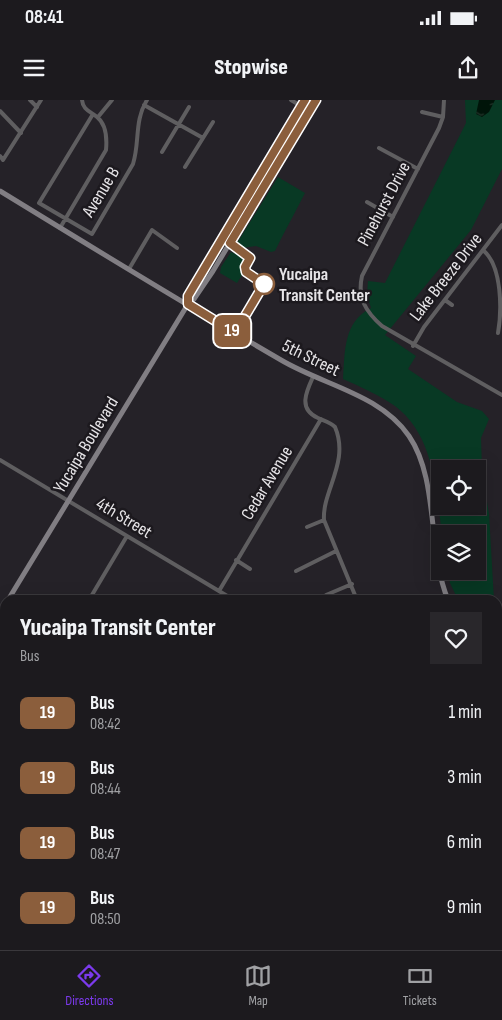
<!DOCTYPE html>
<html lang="en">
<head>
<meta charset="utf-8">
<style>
  :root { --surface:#1c1a1e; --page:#29272b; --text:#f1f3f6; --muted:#a0a1a4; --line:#3a383c; --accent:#7c3aed }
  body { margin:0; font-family:"Sofia Sans Condensed",sans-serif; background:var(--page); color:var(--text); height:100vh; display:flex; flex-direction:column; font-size:19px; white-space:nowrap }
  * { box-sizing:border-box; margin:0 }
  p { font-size:16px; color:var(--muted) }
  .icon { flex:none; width:28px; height:28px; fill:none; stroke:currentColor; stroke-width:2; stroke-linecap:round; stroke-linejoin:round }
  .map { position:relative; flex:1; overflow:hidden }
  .panel { position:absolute; left:0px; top:495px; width:502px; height:355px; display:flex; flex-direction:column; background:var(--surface); border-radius:15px 15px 0 0; box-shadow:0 5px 20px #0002,0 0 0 1px var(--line) }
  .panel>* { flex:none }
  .badge { padding:0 10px; border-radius:8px; font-size:18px; line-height:32px }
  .buttons { position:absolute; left:431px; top:360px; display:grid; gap:10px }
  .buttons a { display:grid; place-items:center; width:55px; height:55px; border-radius:0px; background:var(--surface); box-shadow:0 5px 20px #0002,0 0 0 1px var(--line); font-size:25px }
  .map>.badge { position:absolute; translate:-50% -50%; box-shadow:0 0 0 2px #fff }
  .round { display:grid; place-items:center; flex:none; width:52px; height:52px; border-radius:0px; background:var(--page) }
  .summary { display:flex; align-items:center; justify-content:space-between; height:85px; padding:0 20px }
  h1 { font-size:24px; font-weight:800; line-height:38px }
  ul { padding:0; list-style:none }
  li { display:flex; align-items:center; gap:15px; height:65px; padding:0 20px }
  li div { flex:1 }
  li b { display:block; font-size:19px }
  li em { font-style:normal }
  li .badge { min-width:55px; font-weight:700; text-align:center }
  .status { display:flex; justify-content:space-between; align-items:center; height:35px; padding:0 25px; background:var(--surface); direction:ltr }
  .status svg { height:14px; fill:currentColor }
  header { display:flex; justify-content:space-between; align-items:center; height:65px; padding:0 20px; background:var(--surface); font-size:22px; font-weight:800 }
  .dock { display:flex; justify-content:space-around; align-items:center; height:70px; border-top:1px solid var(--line); background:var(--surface); font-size:14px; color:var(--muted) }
  .dock a { display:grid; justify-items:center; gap:2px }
  .dock .current { color:var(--accent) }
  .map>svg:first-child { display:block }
</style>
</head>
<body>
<div class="status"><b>08:41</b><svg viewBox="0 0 49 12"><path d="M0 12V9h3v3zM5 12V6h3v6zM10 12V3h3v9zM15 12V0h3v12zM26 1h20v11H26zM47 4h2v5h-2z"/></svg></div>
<header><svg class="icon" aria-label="menu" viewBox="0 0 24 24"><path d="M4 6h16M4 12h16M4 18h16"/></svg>Stopwise<svg class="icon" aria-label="share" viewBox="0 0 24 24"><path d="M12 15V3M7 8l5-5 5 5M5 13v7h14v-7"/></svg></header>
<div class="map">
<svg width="502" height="850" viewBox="0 0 502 850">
  <defs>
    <pattern id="water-ripples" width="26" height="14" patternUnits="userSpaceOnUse" patternTransform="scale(1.25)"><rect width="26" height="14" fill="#001409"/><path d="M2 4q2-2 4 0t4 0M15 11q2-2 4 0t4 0" fill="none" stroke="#25362d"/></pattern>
  </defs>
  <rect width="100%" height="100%" fill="#252228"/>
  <path fill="#083924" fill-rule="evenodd" d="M465 0H502V69L471 130 385 235 416 256 408 269 457 302 482 311 489 319 481 338 482 371 489 414 494 500H458L450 483 448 471H478V434H442C436 390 434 335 395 306 379 295 361 287 343 279 345 252 343 222 371 208L367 195 368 181 385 183 466 23ZM440 369H478V406H440Z
    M278 77 305 93C295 113 284 132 275 151L271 152 256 146 242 148 237 143Z
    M231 152 246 158 243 167 244 172 237 183 220 173 221 167Z"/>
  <path fill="url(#water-ripples)" d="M479 0H495L489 12 482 17 476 14Z"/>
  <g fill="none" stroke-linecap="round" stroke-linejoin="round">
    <path stroke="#001409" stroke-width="1" d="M498 668 502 654
      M436 850 438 845"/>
    <path stroke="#5f5e60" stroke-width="4" d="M30 0 37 7
      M291 0 309 11
      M444 0 443 17 439 28 362 176C357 198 366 212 382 226L502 295
      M144 5 203 38 213 22
      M0 11 21 33
      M422 12 443 17
      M93 14 39 103 92 134 133 64C140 42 134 21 147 0
      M98 17 112 0
      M379 48 418 69
      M162 52 189 7
      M0 56 3 60 41 0
      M185 67 203 38
      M367 102 393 117
      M60 128 106 50C107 39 106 24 97 17 90 11 83 10 82 0
      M484 151C502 167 502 210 498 233
      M129 169 152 130 177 148
      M445 200 452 205
      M413 246 424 227 502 125
      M0 360 234 500
      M324 420 357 500
      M307 427 324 420C322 391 350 362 335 327 330 322 324 321 318 318 298 309 306 292 313 277
      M236 460 250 469
      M296 471 336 451
      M219 491 321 319
      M326 495 352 484
      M89 500 127 436
      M498 570 502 563
      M0 707 5 698
      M498 764 502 751
      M0 787 5 790
      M498 811 502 819
      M0 833 5 836
      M20 845 28 850
      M187 845 192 850
      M410 845 418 850"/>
    <path stroke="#5f5e60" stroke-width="4.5" d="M0 626 5 629
      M288 845 289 850"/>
    <path stroke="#817e83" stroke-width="5" d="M0 91C93 148 186 205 281 260 323 285 380 294 409 336 439 380 427 449 448 500
      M188 204V196L305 0
      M8 500 188 204 194 199 213 171 316 0
      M0 514 5 505
      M498 568 502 572"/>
  </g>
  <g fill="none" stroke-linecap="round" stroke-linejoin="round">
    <g stroke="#fff" stroke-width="11">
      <path id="line" d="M305 0 188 196V204L235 233 264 184 246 172 245 167 250 158 230 143 316 0"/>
    </g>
    <use href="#line" stroke="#8b5e3c" stroke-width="8"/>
  </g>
  <circle fill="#fff" stroke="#8b5e3c" stroke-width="2.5" cx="264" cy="184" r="10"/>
  <g text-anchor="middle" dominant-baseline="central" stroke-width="5" stroke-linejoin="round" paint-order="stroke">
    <g font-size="18" fill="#e7e5e8" stroke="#1c191e">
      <text transform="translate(101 92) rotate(-59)">Avenue B</text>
      <text transform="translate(384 104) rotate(-62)">Pinehurst Drive</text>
      <text transform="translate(446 177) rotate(-52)">Lake Breeze Drive</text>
      <text transform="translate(311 258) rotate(26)">5th Street</text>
      <text transform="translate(86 345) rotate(-59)">Yucaipa Boulevard</text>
      <text transform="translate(267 383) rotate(-59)">Cedar Avenue</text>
      <text transform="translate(124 418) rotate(31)">4th Street</text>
    </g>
    <g font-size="18" font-weight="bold" fill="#e7e5e8" stroke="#1c191e" text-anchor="start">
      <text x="279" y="174">Yucaipa<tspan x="279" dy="21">Transit Center</tspan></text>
    </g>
  </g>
</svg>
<div class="buttons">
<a><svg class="icon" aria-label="locate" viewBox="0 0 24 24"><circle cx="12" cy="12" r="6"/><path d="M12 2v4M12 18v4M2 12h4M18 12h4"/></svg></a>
<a><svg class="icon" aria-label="layers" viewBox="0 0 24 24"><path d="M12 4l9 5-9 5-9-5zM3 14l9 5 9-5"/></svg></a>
</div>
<b class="badge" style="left:232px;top:231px;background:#8b5e3c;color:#fff">19</b>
<section class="panel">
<div class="summary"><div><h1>Yucaipa Transit Center</h1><p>Bus</p></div><a class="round"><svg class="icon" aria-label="heart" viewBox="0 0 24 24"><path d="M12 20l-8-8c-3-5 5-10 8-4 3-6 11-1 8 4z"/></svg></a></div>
<ul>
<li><span class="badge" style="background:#8b5e3c;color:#fff">19</span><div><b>Bus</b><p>08:42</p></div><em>1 min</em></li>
<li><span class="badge" style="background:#8b5e3c;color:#fff">19</span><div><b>Bus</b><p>08:44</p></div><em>3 min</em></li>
<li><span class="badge" style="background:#8b5e3c;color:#fff">19</span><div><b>Bus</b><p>08:47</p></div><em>6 min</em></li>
<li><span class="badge" style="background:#8b5e3c;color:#fff">19</span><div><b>Bus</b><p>08:50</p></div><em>9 min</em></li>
</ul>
</section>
</div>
<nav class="dock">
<a class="current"><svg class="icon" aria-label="directions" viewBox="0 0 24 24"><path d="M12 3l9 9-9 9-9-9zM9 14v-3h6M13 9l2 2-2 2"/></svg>Directions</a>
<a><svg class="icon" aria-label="map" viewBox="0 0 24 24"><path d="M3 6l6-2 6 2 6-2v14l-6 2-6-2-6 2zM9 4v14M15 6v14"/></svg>Map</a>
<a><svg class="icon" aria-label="tickets" viewBox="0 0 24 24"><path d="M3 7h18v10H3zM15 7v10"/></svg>Tickets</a>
</nav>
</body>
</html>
